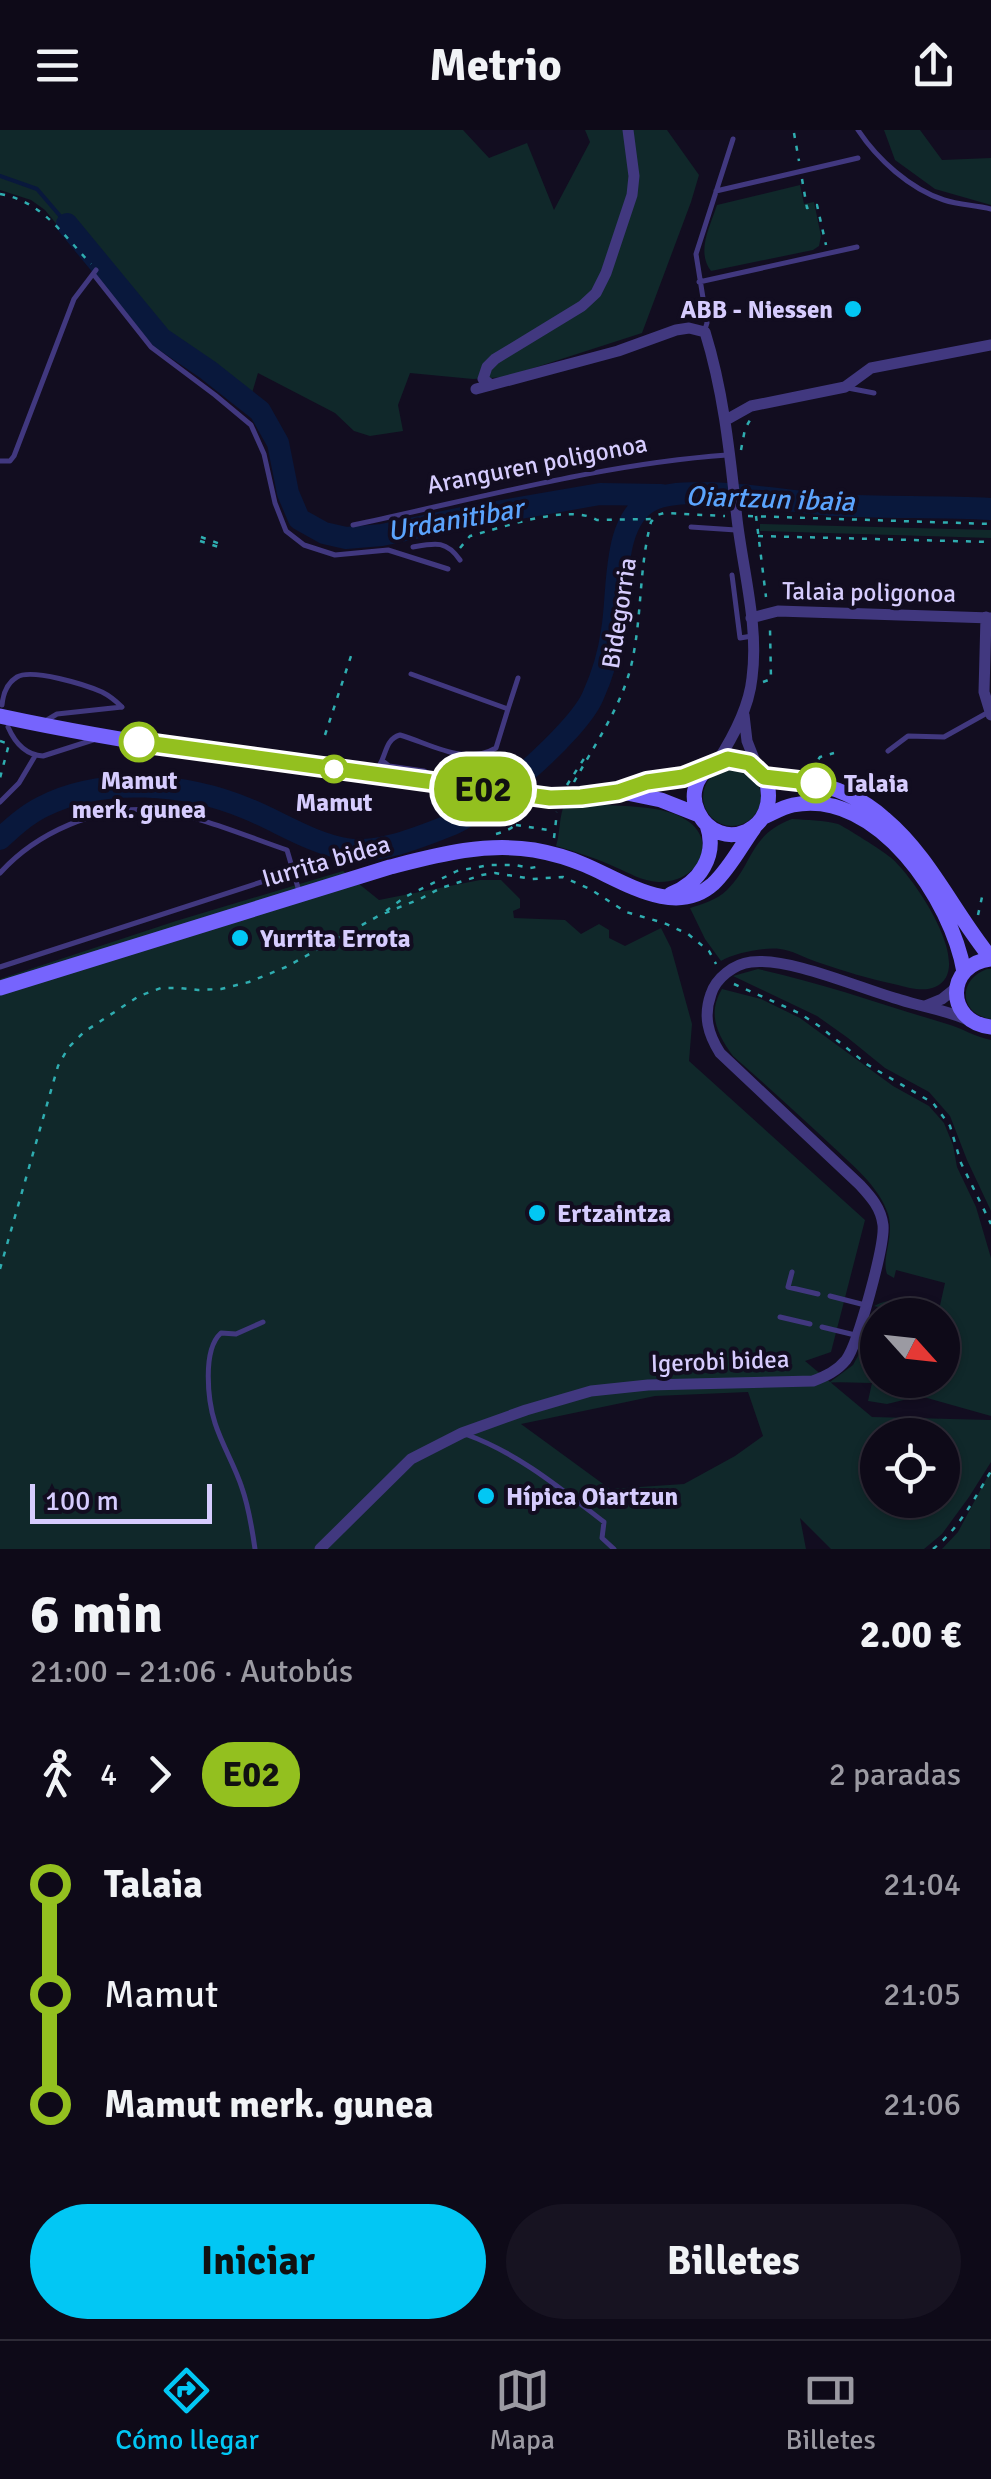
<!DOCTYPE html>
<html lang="es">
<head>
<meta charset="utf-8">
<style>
  :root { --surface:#0e0a18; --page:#171321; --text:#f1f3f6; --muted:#9b9aa2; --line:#2e2b37; --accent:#02c7f4 }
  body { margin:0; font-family:Signika,sans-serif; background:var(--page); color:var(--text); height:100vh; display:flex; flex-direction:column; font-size:38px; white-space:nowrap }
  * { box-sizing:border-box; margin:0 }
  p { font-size:32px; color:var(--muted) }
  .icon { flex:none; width:55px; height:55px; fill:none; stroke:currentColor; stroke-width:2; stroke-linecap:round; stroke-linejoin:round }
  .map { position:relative; height:1419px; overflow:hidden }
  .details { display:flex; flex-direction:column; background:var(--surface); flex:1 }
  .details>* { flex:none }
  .badge { padding:0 20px; border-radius:32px; font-size:35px; line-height:65px }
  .needle { width:65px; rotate:117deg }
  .fabs { position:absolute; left:860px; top:1168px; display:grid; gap:20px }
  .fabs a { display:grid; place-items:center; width:100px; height:100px; border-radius:50%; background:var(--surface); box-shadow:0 2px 8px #0004,0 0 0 2px var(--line); font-size:50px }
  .scale { position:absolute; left:30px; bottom:25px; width:182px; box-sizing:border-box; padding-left:10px; border:5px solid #d6ccfe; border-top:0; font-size:28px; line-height:35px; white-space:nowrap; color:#d6ccfe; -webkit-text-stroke:8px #120d20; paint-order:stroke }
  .map>.badge { position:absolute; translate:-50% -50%; box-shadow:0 0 0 5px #fff }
  .legs { display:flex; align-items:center; gap:15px; height:110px; padding:0 30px; font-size:32px }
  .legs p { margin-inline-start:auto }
  .overview { display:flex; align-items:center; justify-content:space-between; height:170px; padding:0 30px }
  h1 { font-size:55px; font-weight:700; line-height:75px }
  .button { display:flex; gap:20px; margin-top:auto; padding:20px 30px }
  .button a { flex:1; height:115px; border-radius:60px; background:var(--accent); color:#111; font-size:40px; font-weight:700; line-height:115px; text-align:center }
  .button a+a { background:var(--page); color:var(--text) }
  ul { padding:0 30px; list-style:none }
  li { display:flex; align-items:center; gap:35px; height:110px; font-size:38px }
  li i { display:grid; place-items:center; width:15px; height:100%; margin:0 12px; background:currentColor }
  li i::after { content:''; width:25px; height:25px; margin:-12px; border:8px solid; border-radius:50%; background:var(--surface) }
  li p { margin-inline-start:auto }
  li:first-child i { background:linear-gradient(#0000 50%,currentColor 0) }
  li:last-child i { background:linear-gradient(currentColor 50%,#0000 0) }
  header { display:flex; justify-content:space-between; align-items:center; height:130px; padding:0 30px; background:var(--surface); font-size:45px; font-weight:700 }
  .tabs { display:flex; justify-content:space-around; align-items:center; height:140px; border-top:2px solid var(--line); background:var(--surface); font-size:28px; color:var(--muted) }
  .tabs a { display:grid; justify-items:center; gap:5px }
  .tabs .active { color:var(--accent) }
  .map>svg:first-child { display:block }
</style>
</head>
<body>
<header><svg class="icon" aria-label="menu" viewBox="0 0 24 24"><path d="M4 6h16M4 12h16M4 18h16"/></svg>Metrio<svg class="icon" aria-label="share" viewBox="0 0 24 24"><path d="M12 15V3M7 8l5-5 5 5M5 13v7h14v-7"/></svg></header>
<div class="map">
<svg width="991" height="1419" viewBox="0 0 991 1419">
  <rect width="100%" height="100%" fill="#120d20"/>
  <path fill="#10282a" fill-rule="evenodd" d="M0 0H463L489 28 527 13 554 80 590 12 585 0H667L699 45 691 72 642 203 506 247 473 249 410 243 398 275 403 301 370 306 354 301 335 283 258 243 252 263 163 200 112 143 62 101 45 80 31 70 0 60Z
    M884 0H920L942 30 991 28V75L935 59 895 30Z
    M800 55 804 74 814 72 821 106 819 116 813 120 711 141C696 121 710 97 717 75Z
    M760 394 991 400V408L760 401Z
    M703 667a29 29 0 1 1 58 0a29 29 0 1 1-58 0Z
    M607 675C628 676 665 677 683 688 720 708 701 753 658 752 642 751 629 743 615 737 596 728 576 722 556 716 560 703 559 691 563 678Z
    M792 689C807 690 824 690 838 694 845 697 883 721 890 727 911 743 978 839 935 857 924 862 909 858 898 855 870 849 843 841 817 832 805 828 792 820 780 819 764 817 735 823 721 831L705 809 690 778C702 774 717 770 727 760 754 733 749 705 792 689Z
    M343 741 379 770 480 750H501L520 769V778L513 781 514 788 565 790 581 804 599 794 609 800V808L625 816 661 798 671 818 692 894 689 931 865 1090 831 1222 805 1231 872 1287 991 1290V1332L969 1367 942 1404 924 1419H831L800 1388 806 1419H0V849L176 791ZM748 1262 763 1306 735 1326 684 1354 610 1359 521 1294 655 1266ZM878 1305H942V1370H878Z
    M758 839C822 853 884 875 947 894 962 898 975 907 991 910V1081L967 1030 950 986 929 962 885 938 848 908 817 886 733 846Z
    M987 839H991V889C959 884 957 850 987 839Z
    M722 859 761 869 800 888 893 956 929 976 944 993 953 1015 957 1037 976 1077 991 1128V1286L920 1266 887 1274 868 1271 872 1253 830 1252 853 1235 865 1213 877 1216 878 1250H942V1185H910L874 1176C896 1164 917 1175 939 1180L945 1153 896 1140 894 1148 887 1144C881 1127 895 1106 888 1084 879 1056 851 1034 830 1014 798 984 766 955 733 926 717 904 707 884 722 859Z
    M991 1340 990 1419H942L958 1402Z"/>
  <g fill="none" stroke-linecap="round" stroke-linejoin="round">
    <path stroke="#09183c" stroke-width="4" d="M0 46 37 59 67 94"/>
    <path stroke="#09183c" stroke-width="22" d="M67 94 161 208 208 240 260 281 278 313 288 363 299 389 324 403 346 408 382 405 462 388 600 364 661 365
      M0 709C13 697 26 685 42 677 102 646 187 653 248 679 280 692 311 713 346 719 377 725 419 707 448 696 484 683 578 602 593 566 602 546 609 523 612 501 619 463 611 389 652 370 688 353 788 372 832 375 885 378 938 376 991 379"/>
    <path stroke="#2fadb0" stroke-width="2.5" stroke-dasharray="5 8" stroke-linecap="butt" d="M794 3 799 31
      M802 49 807 78 817 75 826 115
      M0 64C42 71 63 105 91 134
      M741 320 745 299 750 290
      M748 386 991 394
      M756 386 766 467
      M758 406 991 412
      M201 407 223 415
      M200 411 222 418
      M460 418 470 406C501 398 569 373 597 390L653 389
      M763 552 771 549 770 499
      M325 605 351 526
      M0 611 9 614 0 648
      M811 640 820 627 834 623
      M574 652C595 614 623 574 632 532 642 486 639 437 651 392L657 385 664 383 725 386
      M567 655 587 624
      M516 695 554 701
      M496 704C510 700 524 694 517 677
      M554 708 557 682
      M386 781 405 767 457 741 489 735H515L530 738 536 737 540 734
      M978 785 982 767
      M734 854 799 883 819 896 868 935 933 973 950 996 961 1033 991 1094
      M0 1139 58 936 68 918 84 902 139 866 161 858H180L198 860 221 859 249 852 286 837 380 785 420 769 441 758 482 745 495 743 532 749 563 747 590 759 626 782 664 793 688 804 709 821 716 834
      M933 1419C958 1400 975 1368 991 1341"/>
    <path stroke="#41387f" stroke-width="5" d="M858 0C877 29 910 59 944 70 959 75 975 75 991 79
      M716 61 858 28
      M94 145 151 217 215 265 251 295 264 324 275 373 286 401 304 415 335 425 388 420 448 439
      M699 152 857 117
      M705 199 707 193 696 124 733 9
      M848 258 874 263
      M0 331H10L14 326 74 169 96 140
      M353 395C477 369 601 334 727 325
      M691 397 736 400
      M413 417C435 413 446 410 460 430
      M732 445 740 508 752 506
      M2 575C3 564 7 553 17 547 32 538 86 555 102 562 110 566 116 571 122 577
      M508 579 518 548
      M47 590 57 584 122 577
      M8 597C15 613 25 625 43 626L93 610
      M888 621 908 606 944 607 987 583
      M384 632 389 636 424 641 434 647
      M376 640C387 629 383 610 400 605 431 614 465 636 496 618L508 579 411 544
      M0 672 19 653 35 626
      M0 743C36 703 98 675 153 680 193 683 248 707 287 720L299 761
      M0 837 283 745 294 744
      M792 1142 788 1157 818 1164
      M830 1166 865 1175
      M780 1187 810 1194
      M822 1197 855 1205
      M465 1304C518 1323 560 1358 604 1392L602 1408 614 1419
      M255 1419C252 1398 249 1378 242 1358 235 1336 222 1315 215 1293 208 1271 202 1220 221 1203L236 1204 263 1192"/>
    <path stroke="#41387f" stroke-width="11" d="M491 255 483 249 487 237 495 229 582 176 596 163 606 143 632 65 634 46 628 0
      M476 259 618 221 676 200 689 198 705 202C724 263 730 326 737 389 743 441 759 496 752 548 749 578 733 607 717 632
      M726 290 751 276 845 257 871 238 991 215
      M986 487 984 562 991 585
      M751 488 778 481 991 488
      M744 585 747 611 758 639
      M925 876 942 869 957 857
      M320 1419 411 1329 462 1303 526 1280 591 1261 648 1255 813 1251C826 1246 837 1241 846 1230 858 1214 885 1115 883 1095 881 1078 871 1067 860 1055L720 923C708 904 703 886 711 864 716 848 734 834 751 832 790 827 861 859 901 870 923 877 946 880 968 890"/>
    <path stroke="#7664fd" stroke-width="15" d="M0 586C181 625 367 643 550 668L581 667 618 661 647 653 683 647 708 638
      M765 647C784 701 719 726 698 682 684 654 711 624 741 630 753 633 756 642 765 647 774 652 793 650 803 652 833 655 863 669 885 689 930 727 954 783 991 828
      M622 662 661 670 699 685
      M764 687C773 683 783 677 793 675 878 658 952 771 964 842
      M671 764C699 753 718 726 707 695
      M991 829C945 834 945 892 991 897
      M0 858 390 737C437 725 484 712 534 720 551 723 569 728 585 735 623 751 675 788 713 754 730 738 741 716 754 698"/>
  </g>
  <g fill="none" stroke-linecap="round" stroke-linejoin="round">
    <g stroke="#fff" stroke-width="22">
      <path id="line-1" d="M139 612 550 668 581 667 618 662 647 652 683 647 728 629 749 633 764 647 816 653"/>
    </g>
    <use href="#line-1" stroke="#93c01f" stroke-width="15"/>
  </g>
  <g fill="#02c7f4" stroke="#120d20" stroke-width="4">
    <circle cx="853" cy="179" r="10"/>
    <circle cx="240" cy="808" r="10"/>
    <circle cx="537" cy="1083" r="10"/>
    <circle cx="486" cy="1366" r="10"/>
  </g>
  <g fill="#fff" stroke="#93c01f" stroke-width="5">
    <circle cx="139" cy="612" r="18"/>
    <circle cx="334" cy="639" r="12"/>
    <circle cx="816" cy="653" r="18"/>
  </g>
  <g text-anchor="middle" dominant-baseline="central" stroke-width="8" stroke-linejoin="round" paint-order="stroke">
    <g font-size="25" font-weight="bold" fill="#d6ccfe" stroke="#120d20" text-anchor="start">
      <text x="833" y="179" text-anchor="end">ABB - Niessen</text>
      <text x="260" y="808">Yurrita Errota</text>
      <text x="557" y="1083">Ertzaintza</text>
      <text x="506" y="1366">Hípica Oiartzun</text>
    </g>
    <g font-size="25" fill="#d6ccfe" stroke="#120d20">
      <text transform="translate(537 334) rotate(-11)">Aranguren poligonoa</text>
      <text transform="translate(869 462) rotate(1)">Talaia poligonoa</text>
      <text transform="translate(619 483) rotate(-81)">Bidegorria</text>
      <text transform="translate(326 731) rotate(-16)">Iurrita bidea</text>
      <text transform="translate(720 1231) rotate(-2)">Igerobi bidea</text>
    </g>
    <g font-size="25" font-weight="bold" fill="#d6ccfe" stroke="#120d20">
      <text x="139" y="650">Mamut<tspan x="139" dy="29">merk. gunea</tspan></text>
      <text x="844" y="653" text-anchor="start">Talaia</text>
      <text x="334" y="672">Mamut</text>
    </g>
    <g font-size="28" font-style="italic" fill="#5ba4fd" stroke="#120d20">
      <text transform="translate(770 369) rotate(2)">Oiartzun ibaia</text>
      <text transform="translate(455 390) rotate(-10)">Urdanitibar</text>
    </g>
  </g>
</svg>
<div class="fabs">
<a><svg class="needle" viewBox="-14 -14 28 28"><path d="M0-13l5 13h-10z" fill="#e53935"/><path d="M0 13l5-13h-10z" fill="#9b9aa2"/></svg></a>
<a><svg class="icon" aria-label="locate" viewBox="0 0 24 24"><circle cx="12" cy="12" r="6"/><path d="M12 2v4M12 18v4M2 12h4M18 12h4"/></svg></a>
</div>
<div class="scale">100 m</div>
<b class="badge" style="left:483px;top:659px;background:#93c01f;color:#111">E02</b>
</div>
<section class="details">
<div class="overview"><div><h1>6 min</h1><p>21:00 – 21:06 · Autobús</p></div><b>2.00 €</b></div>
<div class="legs"><svg class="icon" aria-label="walk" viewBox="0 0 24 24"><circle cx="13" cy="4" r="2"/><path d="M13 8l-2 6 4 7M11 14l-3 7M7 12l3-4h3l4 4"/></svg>4<svg class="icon" aria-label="forward" viewBox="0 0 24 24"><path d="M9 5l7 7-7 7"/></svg><b class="badge" style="background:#93c01f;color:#111">E02</b><p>2 paradas</p></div>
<ul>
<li><i style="color:#93c01f"></i><b>Talaia</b><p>21:04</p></li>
<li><i style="color:#93c01f"></i><span>Mamut</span><p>21:05</p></li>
<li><i style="color:#93c01f"></i><b>Mamut merk. gunea</b><p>21:06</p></li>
</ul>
<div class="button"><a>Iniciar</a><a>Billetes</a></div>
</section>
<nav class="tabs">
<a class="active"><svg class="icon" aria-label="directions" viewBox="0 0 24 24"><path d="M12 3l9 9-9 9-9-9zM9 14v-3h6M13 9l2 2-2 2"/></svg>Cómo llegar</a>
<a><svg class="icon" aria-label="map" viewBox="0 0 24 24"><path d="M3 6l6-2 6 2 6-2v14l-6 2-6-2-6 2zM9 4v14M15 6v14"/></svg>Mapa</a>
<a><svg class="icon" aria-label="tickets" viewBox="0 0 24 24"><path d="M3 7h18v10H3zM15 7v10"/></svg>Billetes</a>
</nav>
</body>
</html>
